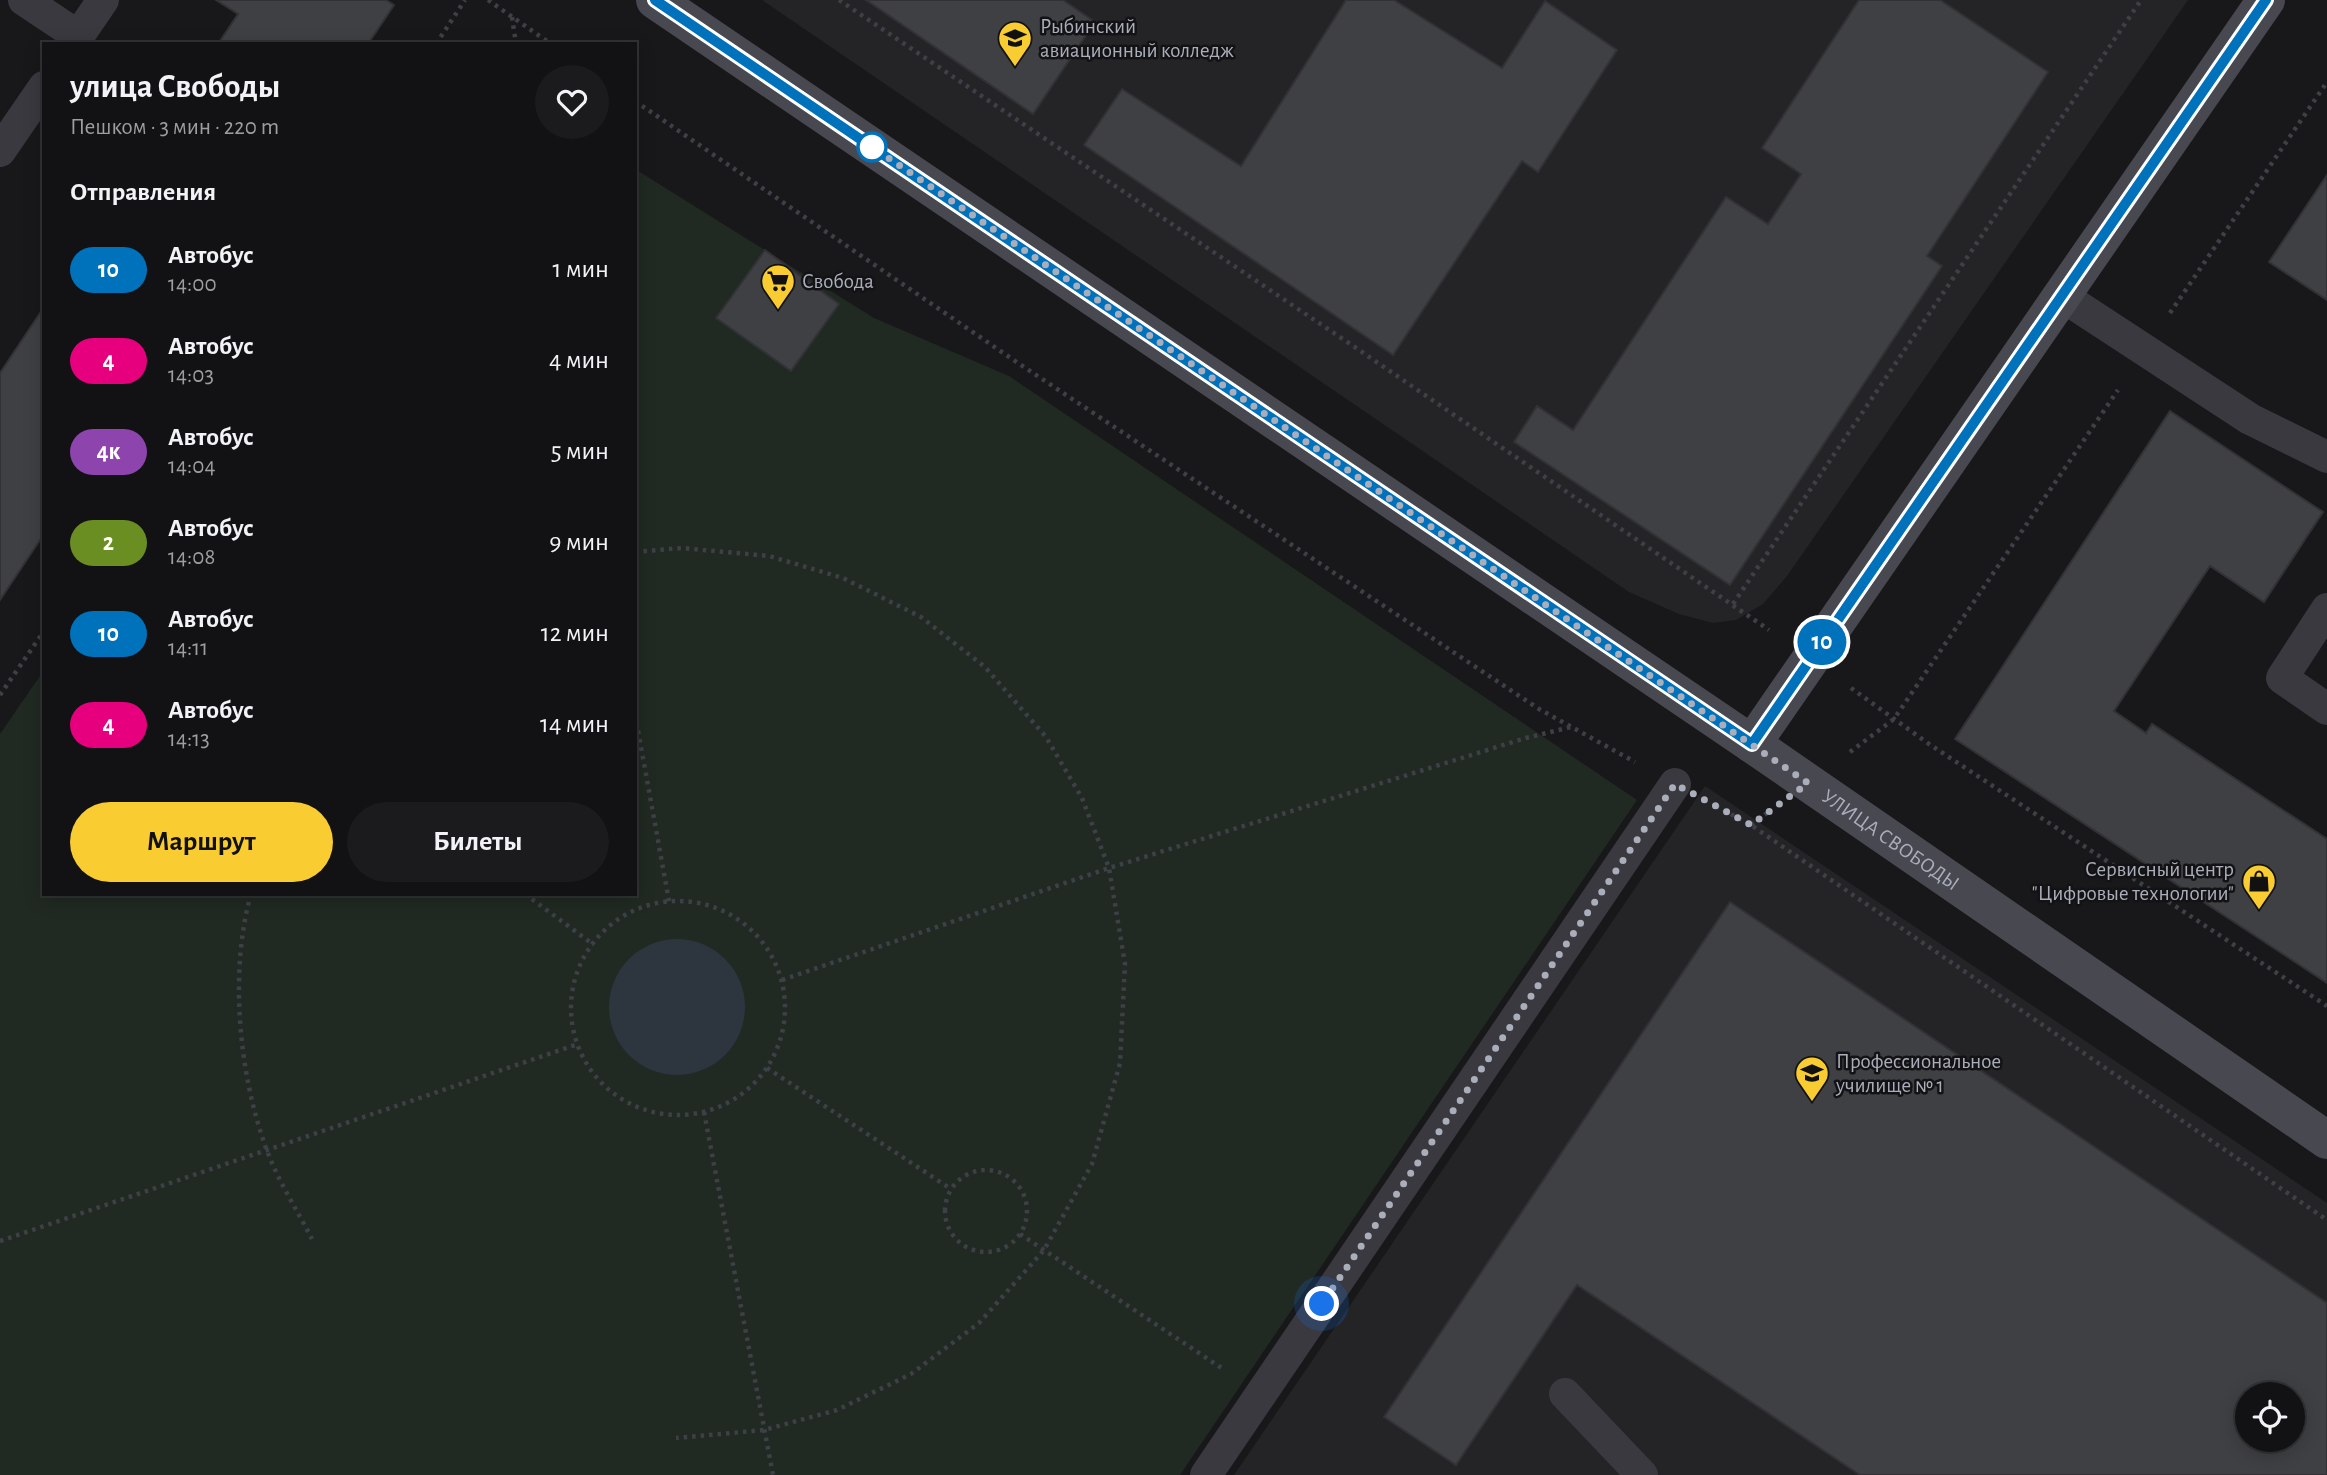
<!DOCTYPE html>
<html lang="ru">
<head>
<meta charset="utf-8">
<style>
  :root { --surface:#121214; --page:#1b1b1d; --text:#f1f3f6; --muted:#9c9ea0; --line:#313234; --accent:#f9cc32 }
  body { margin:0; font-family:"Alegreya Sans",sans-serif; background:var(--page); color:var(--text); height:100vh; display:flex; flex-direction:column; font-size:26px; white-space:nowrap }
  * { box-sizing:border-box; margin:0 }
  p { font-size:23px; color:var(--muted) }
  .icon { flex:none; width:38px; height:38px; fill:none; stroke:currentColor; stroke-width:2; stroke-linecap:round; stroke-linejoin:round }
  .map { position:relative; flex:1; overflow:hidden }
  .sheet { position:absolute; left:42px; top:42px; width:595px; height:854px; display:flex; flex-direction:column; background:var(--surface); border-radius:0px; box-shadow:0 4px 18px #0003,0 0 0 2px var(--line) }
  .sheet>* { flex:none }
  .badge { padding:0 14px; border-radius:23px; font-size:24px; line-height:46px }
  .controls { position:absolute; left:2235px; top:1382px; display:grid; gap:14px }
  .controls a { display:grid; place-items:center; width:70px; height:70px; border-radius:50%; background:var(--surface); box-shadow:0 4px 18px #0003,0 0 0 2px var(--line); font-size:35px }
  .you { position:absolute; width:35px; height:35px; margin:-18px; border:5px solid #fff; border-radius:50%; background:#1a73e8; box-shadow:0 0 0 10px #1a73e833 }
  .map>.badge { position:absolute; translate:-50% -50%; box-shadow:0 0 0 4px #fff }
  h2 { padding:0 28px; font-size:26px; line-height:63px }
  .round { display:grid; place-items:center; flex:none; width:74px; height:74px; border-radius:37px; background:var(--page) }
  .overview { display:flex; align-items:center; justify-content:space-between; height:119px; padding:0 28px }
  h1 { font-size:33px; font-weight:700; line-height:52px }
  .button { display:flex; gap:14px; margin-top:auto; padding:14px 28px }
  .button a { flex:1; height:80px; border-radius:42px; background:var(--accent); color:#111; font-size:28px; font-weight:700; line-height:80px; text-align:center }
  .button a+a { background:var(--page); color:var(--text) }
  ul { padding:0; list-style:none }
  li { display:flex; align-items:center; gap:21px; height:91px; padding:0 28px }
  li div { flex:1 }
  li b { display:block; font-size:26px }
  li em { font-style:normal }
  li .badge { min-width:77px; font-weight:700; text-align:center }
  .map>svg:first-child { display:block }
</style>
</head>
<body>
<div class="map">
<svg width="2327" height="1475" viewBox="0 0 2327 1475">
  <rect width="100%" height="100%" fill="#18181a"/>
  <path fill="#242427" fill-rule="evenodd" d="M762 0H2188L1787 576 1763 604 1736 620 1713 623 1679 614 1629 592Z
    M1705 786 2327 1203V1475H1234ZM2247 1395H2292V1440H2247Z"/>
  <path fill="#202922" d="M635 169 874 318 1009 376 1637 800 1180 1475H0V734L44 670V894H635Z"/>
  <path fill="#2d353f" d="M609 1007a68 68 0 1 1 136 0a68 68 0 1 1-136 0Z"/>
  <path fill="#3f4044" stroke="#323236" stroke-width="2" fill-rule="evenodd" d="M216 0H386L394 5 368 44H218L238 14Z
    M866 0H1063L1095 22 1033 114Z
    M1346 0H1394L1502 68 1545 1 1617 50 1538 172 1522 161 1393 355 1084 145 1122 89 1241 166Z
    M1859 0H1940L2048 72 1927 256 1942 266 1730 585 1514 442 1537 406 1573 430 1726 197 1768 224 1801 174 1762 148Z
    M2327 175V300L2269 262Z
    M765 250 839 304 791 371 716 318Z
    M44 307V534L0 600V373Z
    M2170 411 2323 512 2264 602 2210 566 2114 711 2146 733 2152 724 2327 839V983L1955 739Z
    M1730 902 2327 1303V1475H1860L1577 1285 1456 1465 1384 1417ZM2247 1395H2292V1440H2247Z"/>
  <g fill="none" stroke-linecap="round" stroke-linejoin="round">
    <path stroke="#3f4047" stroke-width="4.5" stroke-dasharray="3.5 5" stroke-linecap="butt" d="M488 0 551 44
      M839 0 1359 350 1769 630
      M512 17 516 44
      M436 44 465 0
      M635 101 1015 361 1539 709 1635 762
      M2170 313 2327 82
      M635 552 682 548 769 556 843 578 921 617 985 667 1046 737 1082 798 1109 868 1125 964 1120 1063 1092 1164 1044 1250 979 1323 911 1374 837 1410 764 1430 676 1438
      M1733 604 2141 0
      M1851 688 1929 744 2327 1006
      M0 695 44 631
      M635 714 669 901
      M1850 752 1894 719 2118 390
      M1716 806 1751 825 2327 1220
      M1751 825 1767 813
      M251 894C229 971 239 1074 266 1148 277 1179 297 1210 312 1239
      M525 894 594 945
      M571 1008a107 107 0 1 1 214 0a107 107 0 1 1-214 0Z
      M782 980 1109 868 1526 738 1571 727
      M767 1068 951 1189
      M704 1112 773 1475
      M945 1211a41 41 0 1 1 82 0a41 41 0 1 1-82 0Z
      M1020 1234 1223 1369
      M0 1241 578 1044"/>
    <path stroke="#39393f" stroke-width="32" d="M24 0 78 36
      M73 44 103 0
      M0 151 44 87
      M2062 296 2250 419 2327 457
      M2327 609 2282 678 2327 709
      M1565 1394 1642 1475
      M1206 1475 1675 784"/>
    <g stroke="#474850" stroke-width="38">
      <path id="s1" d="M655 0 1752 744 2327 1140"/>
      <path d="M1752 744 2266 0"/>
    </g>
  </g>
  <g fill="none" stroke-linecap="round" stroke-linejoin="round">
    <g stroke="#fff" stroke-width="16">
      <path id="line" d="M655 0 1752 744 2266 0"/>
    </g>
    <use href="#line" stroke="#0072bc" stroke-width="10"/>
    <path stroke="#aaadba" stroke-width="7" stroke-dasharray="0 12.6" d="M872 147 865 142 1808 783 1751 825 1675 784 1322 1304"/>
  </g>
  <defs>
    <g id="university-pin" transform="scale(1.75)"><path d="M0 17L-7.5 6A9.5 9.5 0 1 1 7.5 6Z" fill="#f9cc32" stroke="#131315"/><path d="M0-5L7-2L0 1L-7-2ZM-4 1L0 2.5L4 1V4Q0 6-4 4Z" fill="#111"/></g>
    <g id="supermarket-pin" transform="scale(1.75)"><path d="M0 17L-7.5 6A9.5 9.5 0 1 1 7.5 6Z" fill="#f9cc32" stroke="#131315"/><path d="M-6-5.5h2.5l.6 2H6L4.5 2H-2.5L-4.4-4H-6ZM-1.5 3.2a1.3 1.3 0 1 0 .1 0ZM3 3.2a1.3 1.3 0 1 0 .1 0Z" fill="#111"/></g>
    <g id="shop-pin" transform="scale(1.75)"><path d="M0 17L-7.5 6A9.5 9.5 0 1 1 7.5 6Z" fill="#f9cc32" stroke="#131315"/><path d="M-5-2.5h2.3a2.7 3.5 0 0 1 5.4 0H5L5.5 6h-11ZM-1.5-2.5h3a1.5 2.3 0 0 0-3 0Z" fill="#111"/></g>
    <g id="school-pin" transform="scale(1.75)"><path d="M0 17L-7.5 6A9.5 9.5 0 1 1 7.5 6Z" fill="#f9cc32" stroke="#131315"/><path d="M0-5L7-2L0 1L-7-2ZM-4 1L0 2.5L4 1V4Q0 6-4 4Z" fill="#111"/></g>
  </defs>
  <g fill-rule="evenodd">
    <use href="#university-pin" x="1015" y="38"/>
    <use href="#supermarket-pin" x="778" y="281"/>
    <use href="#shop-pin" x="2259" y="881"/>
    <use href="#school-pin" x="1812" y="1073"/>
  </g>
  <circle fill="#fff" stroke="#0072bc" stroke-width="3.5" cx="872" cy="147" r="14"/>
  <g text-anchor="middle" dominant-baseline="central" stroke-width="5" stroke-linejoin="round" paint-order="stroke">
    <g font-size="21" fill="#aaadba" stroke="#131315" text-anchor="start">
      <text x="1040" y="26">Рыбинский<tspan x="1040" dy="24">авиационный колледж</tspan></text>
      <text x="802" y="281">Свобода</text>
      <text x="2234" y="869" text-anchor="end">Сервисный центр<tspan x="2234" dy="24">"Цифровые технологии"</tspan></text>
      <text x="1836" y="1061">Профессиональное<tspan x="1836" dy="24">училище № 1</tspan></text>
    </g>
    <g font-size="21" fill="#aaadba" stroke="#131315">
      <text stroke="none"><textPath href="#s1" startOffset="1494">УЛИЦА СВОБОДЫ</textPath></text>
    </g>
  </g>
</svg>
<div class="controls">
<a><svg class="icon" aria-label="locate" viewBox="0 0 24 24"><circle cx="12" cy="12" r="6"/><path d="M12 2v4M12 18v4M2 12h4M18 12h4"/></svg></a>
</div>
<div class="you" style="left:1322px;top:1304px"></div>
<b class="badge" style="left:1822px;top:642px;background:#0072bc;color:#fff">10</b>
<section class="sheet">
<div class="overview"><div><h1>улица Свободы</h1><p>Пешком · 3 мин · 220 m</p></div><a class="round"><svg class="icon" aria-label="heart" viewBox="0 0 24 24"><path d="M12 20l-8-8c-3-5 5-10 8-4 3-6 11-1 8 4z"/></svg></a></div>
<h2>Отправления</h2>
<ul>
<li><span class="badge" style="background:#0072bc;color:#fff">10</span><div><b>Автобус</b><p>14:00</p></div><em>1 мин</em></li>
<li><span class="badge" style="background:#e6007e;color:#fff">4</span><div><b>Автобус</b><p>14:03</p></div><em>4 мин</em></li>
<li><span class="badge" style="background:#8e44ad;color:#fff">4к</span><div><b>Автобус</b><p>14:04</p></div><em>5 мин</em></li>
<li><span class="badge" style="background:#6b8e23;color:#fff">2</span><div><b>Автобус</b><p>14:08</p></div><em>9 мин</em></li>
<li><span class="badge" style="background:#0072bc;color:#fff">10</span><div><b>Автобус</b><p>14:11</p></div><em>12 мин</em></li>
<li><span class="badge" style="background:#e6007e;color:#fff">4</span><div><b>Автобус</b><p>14:13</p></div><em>14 мин</em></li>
</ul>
<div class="button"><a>Маршрут</a><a>Билеты</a></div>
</section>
</div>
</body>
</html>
